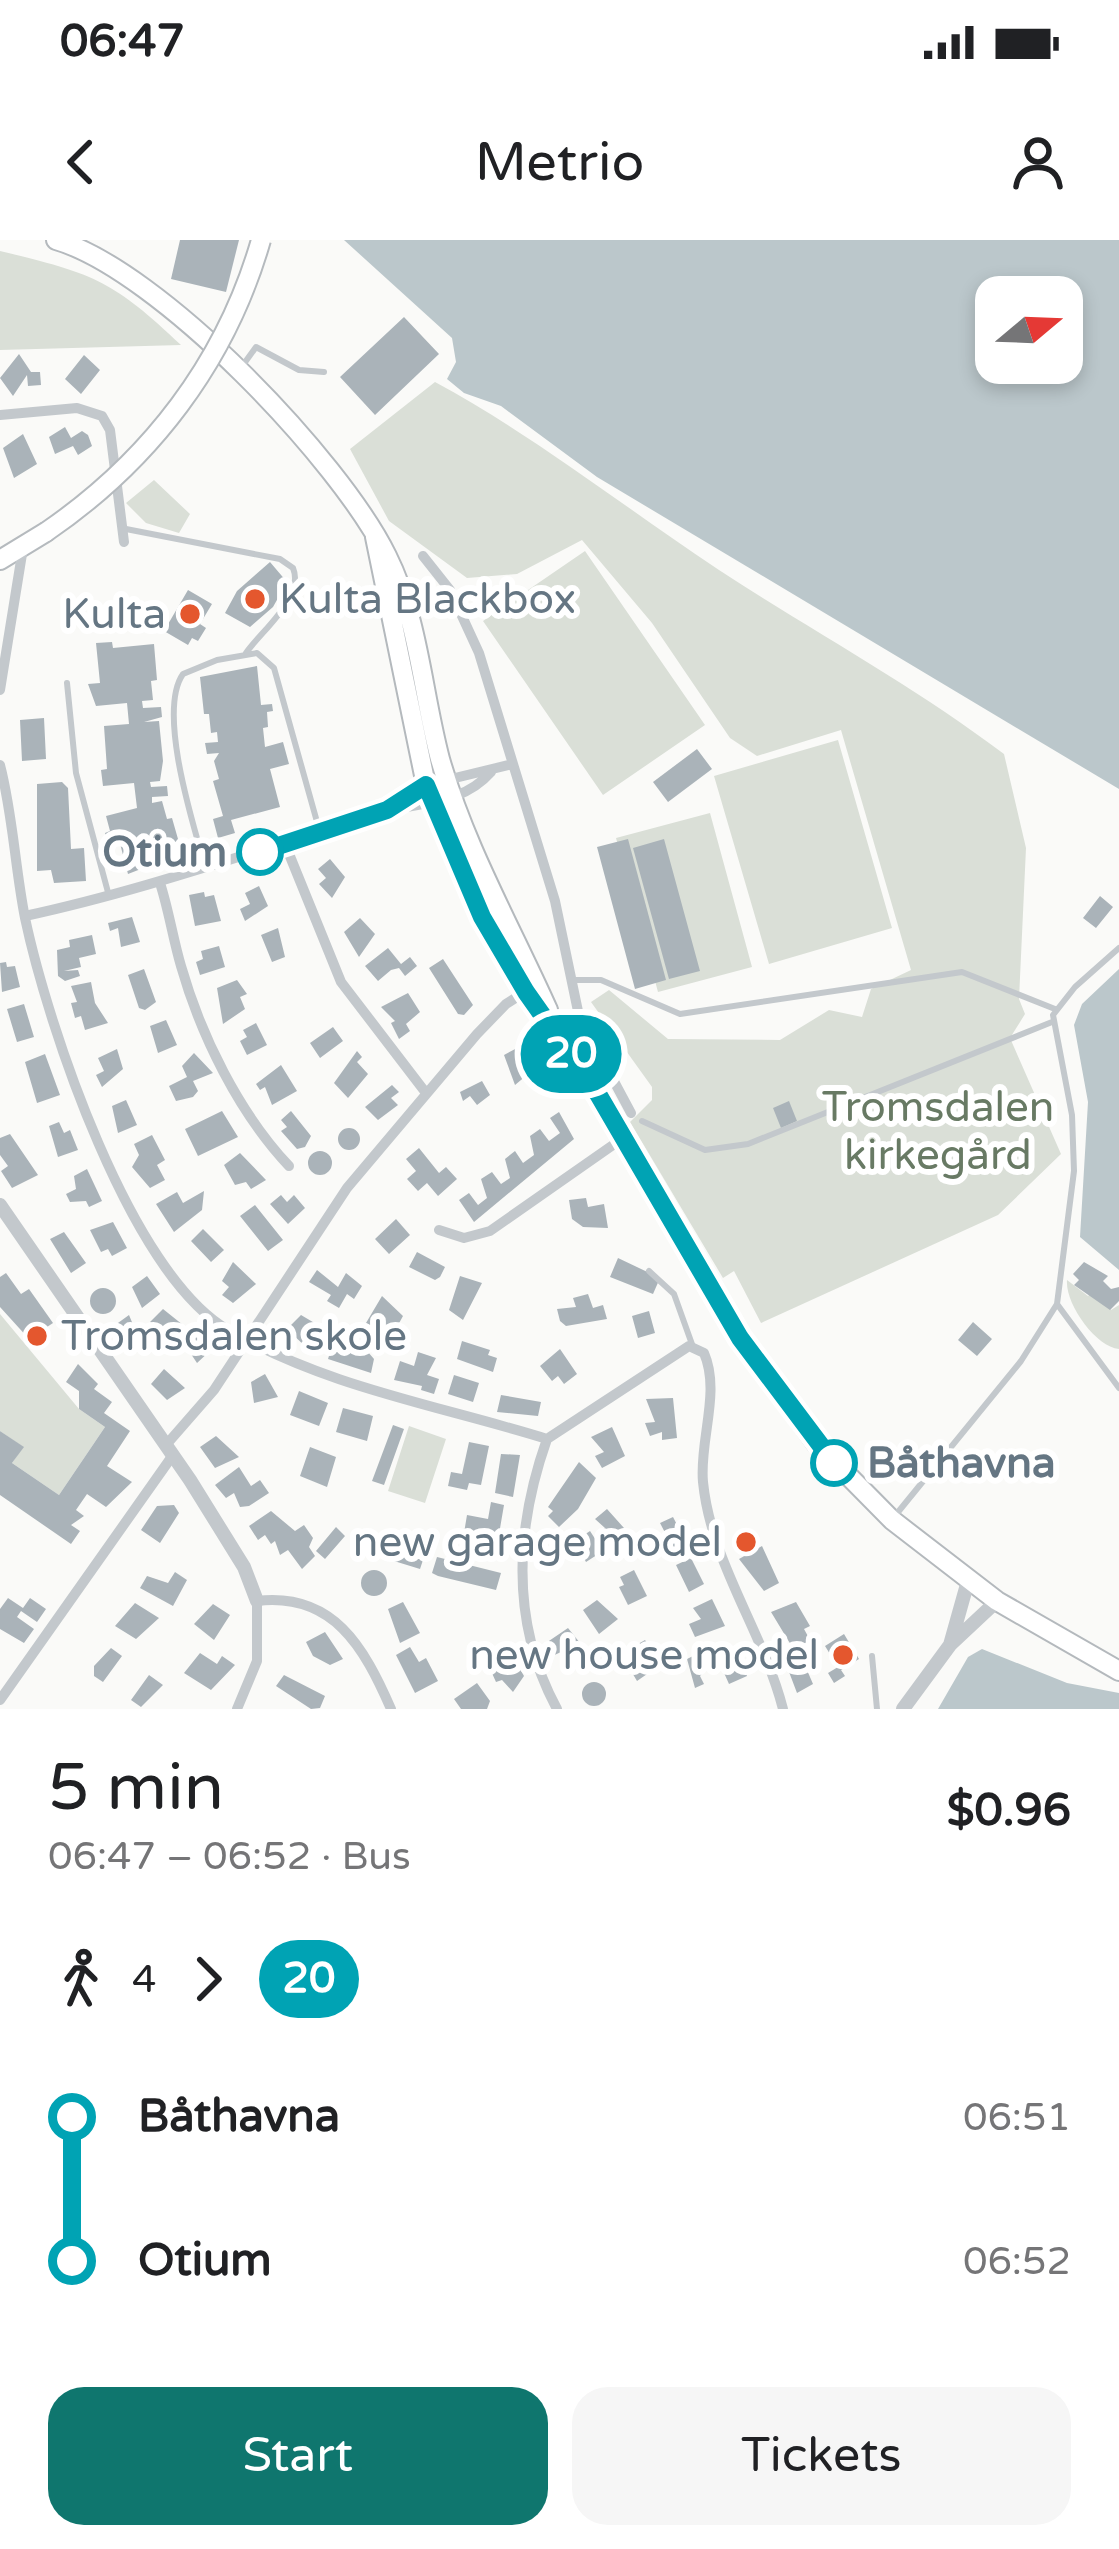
<!DOCTYPE html>
<html lang="en">
<head>
<meta charset="utf-8">
<style>
  :root { --surface:#fff; --page:#f6f6f6; --text:#202124; --muted:#757577; --accent:#0f766e }
  body { margin:0; font-family:"Varela Round",sans-serif; background:var(--page); color:var(--text); height:100vh; display:flex; flex-direction:column; font-size:45px; white-space:nowrap }
  * { box-sizing:border-box; margin:0 }
  p { font-size:39px; color:var(--muted) }
  .icon { flex:none; width:66px; height:66px; fill:none; stroke:currentColor; stroke-width:2; stroke-linecap:round; stroke-linejoin:round }
  .map { position:relative; height:1469px; overflow:hidden }
  .panel { display:flex; flex-direction:column; background:var(--surface); flex:1 }
  .panel>* { flex:none }
  .badge { padding:0 24px; border-radius:39px; font-size:42px; line-height:78px }
  .needle { width:78px; rotate:71deg }
  .tools { position:absolute; left:975px; top:36px; display:grid; gap:24px }
  .tools a { display:grid; place-items:center; width:108px; height:108px; border-radius:24px; background:var(--surface); box-shadow:0 6px 18px #0003; font-size:60px }
  .map>.badge { position:absolute; translate:-50% -50%; box-shadow:0 0 0 6px #fff }
  .legs { display:flex; align-items:center; gap:18px; height:132px; padding:0 48px; font-size:39px }
  .legs p { margin-inline-start:auto }
  .summary { display:flex; align-items:center; justify-content:space-between; height:204px; padding:0 48px }
  h1 { font-size:66px; font-weight:600; line-height:90px }
  .button { display:flex; gap:24px; margin-top:auto; padding:24px 48px }
  .button a { flex:1; height:138px; border-radius:36px; background:var(--accent); color:#fff; font-size:48px; font-weight:600; line-height:138px; text-align:center }
  .button a+a { background:var(--page); color:var(--text) }
  ul { padding:0 48px; list-style:none }
  li { display:flex; align-items:center; gap:42px; height:144px; font-size:45px }
  li i { display:grid; place-items:center; width:18px; height:100%; margin:0 15px; background:currentColor }
  li i::after { content:''; width:30px; height:30px; margin:-15px; border:9px solid; border-radius:50%; background:var(--surface) }
  li p { margin-inline-start:auto }
  li:first-child i { background:linear-gradient(#0000 50%,currentColor 0) }
  li:last-child i { background:linear-gradient(currentColor 50%,#0000 0) }
  .status { display:flex; justify-content:space-between; align-items:center; height:84px; padding:0 60px; background:var(--surface); direction:ltr }
  .status svg { height:33px; fill:currentColor }
  header { display:flex; justify-content:space-between; align-items:center; height:156px; padding:0 48px; background:var(--surface); font-size:54px; font-weight:600 }
  .map>svg:first-child { display:block }
</style>
</head>
<body>
<div class="status"><b>06:47</b><svg viewBox="0 0 49 12"><path d="M0 12V9h3v3zM5 12V6h3v6zM10 12V3h3v9zM15 12V0h3v12zM26 1h20v11H26zM47 4h2v5h-2z"/></svg></div>
<header><svg class="icon" aria-label="back" viewBox="0 0 24 24"><path d="M15 5l-7 7 7 7"/></svg>Metrio<svg class="icon" aria-label="person" viewBox="0 0 24 24"><circle cx="12" cy="8" r="4"/><path d="M4 21q1-7 8-7t8 7"/></svg></header>
<div class="map">
<svg width="1119" height="1469" viewBox="0 0 1119 1469">
  <rect width="100%" height="100%" fill="#fafaf8"/>
  <path fill="#dadfd7" d="M0 11C91 33 112 39 181 105L0 110Z
    M435 142C535 196 624 267 719 330 814 392 913 445 1004 514L1026 608 1019 759 1025 774 1010 798 1061 914 998 975 761 1083 734 1031 723 1038 630 882 652 860V847L591 762 609 750 668 799 780 800 829 770 862 777 871 749 911 730 841 490 757 516 730 498 652 383 582 300 517 334 467 338 389 281 350 209Z
    M154 240 190 274 179 293 146 283 126 263Z
    M585 311 705 485 603 555 483 381Z
    M838 500 892 688 769 724 714 536Z
    M710 573 752 727 658 752 616 598Z
    M1067 1040 1088 1056 1093 1052 1111 1070 1119 1065V1109C1096 1107 1065 1064 1067 1040Z
    M0 1074 79 1169 105 1187 59 1255 12 1223 23 1207 0 1191Z
    M409 1186 446 1199 425 1263 388 1251Z"/>
  <path fill="#bbc7cb" fill-rule="evenodd" d="M344 0H1119V549L597 237 501 166 464 153 447 139 456 122 452 98ZM1062 57V123H996V57Z
    M1119 729V1030L1080 997 1088 862 1074 785 1082 764Z
    M982 1409 1067 1443 1119 1453V1469H938L968 1417Z"/>
  <path fill="#aab3b9" d="M180 0H239L226 52 171 39Z
    M404 77 439 114 375 175 340 137Z
    M19 114 31 132H40L41 145 28 146 27 135 13 156 0 138Z
    M84 115 100 130 81 154 65 139Z
    M65 187 71 198 82 191 88 195 92 206 78 215 73 206 55 214 49 197Z
    M23 194 37 224 14 238 3 208Z
    M270 322 287 342 273 367 250 387 225 373 237 351Z
    M188 350 212 364 200 384 206 388 198 401 192 398 188 405 164 391Z
    M112 402 113 408 154 404 157 440 151 441 153 460 142 461 143 468 161 467 162 477 144 482 159 481 163 521 160 541 150 542 151 547 167 546 168 556 152 557V563L162 561 167 579 172 578 182 613 128 634 118 596 107 599 105 593 110 591 106 576 137 568 134 543 103 546 101 530 107 529 104 486 129 484 127 463 96 466 88 444 100 443 96 403Z
    M257 426 261 465 272 464 273 471 267 472 268 487 263 488 265 507 283 502 289 524 270 529 280 567 231 580 235 593 218 598 213 579 223 576 213 541 219 539 214 521 219 513 207 514 205 503 218 502 217 492 211 493 209 474H204L200 437Z
    M44 478 46 519 22 521 20 480Z
    M697 509 712 529 668 562 653 542Z
    M62 542 68 548 71 609 84 608 86 641 54 643 51 630 37 631V544Z
    M628 599 666 740 635 749 597 607Z
    M664 599 700 731 669 739 633 608Z
    M330 619 345 637 332 658 319 644 326 638 318 629Z
    M259 646 268 666 245 681 240 669 250 664 245 653Z
    M204 652 205 657 214 655 221 681 195 686 189 655Z
    M1100 656 1113 667 1096 688 1083 678Z
    M132 677 140 702 121 707 118 688 110 691 108 683Z
    M360 678 375 694 359 717 344 692Z
    M278 688 285 717 272 722 261 695Z
    M92 695 96 714 79 718 81 727 64 731 78 730 80 736 65 741 58 736 57 710 70 707 69 700Z
    M219 706 225 727 200 735 196 722 203 719 201 711Z
    M388 708 401 724 410 717 417 726 405 736 399 728 391 730 378 741 365 726Z
    M443 719 473 765 464 775 458 774 429 728Z
    M6 722 7 727 15 726 20 747 2 752 0 723Z
    M144 729 156 762 145 770 139 768 128 735Z
    M237 740 247 754 240 757 245 769 223 784 217 748Z
    M91 742 95 763 108 783 85 790 81 776 75 778 71 763 77 762 71 746Z
    M408 753 420 772 406 784 410 791 399 799 391 783 395 781 381 767Z
    M24 764 34 797 17 802 7 769Z
    M166 780 177 805 158 813 150 786Z
    M256 783 267 805 247 815 240 801 247 797 243 790Z
    M333 787 343 801 320 818 310 803Z
    M519 807 533 830 515 845 504 815Z
    M117 809 123 829 102 847 96 835 104 831 98 818Z
    M357 811 362 817 357 822 368 834 348 858 334 843Z
    M194 813 213 833 193 841 198 851 193 857 176 861 169 846 187 837 182 826Z
    M45 814 60 855 37 863 25 822Z
    M281 825 297 851 272 865 265 847 260 850 256 844Z
    M482 841 490 855 477 865 470 856 463 861 460 852Z
    M392 845 399 852 391 858 398 865 378 880 365 867Z
    M126 860 137 885 118 893 112 866Z
    M789 861 797 881 781 888 773 868Z
    M222 871 238 897 198 916 185 889Z
    M291 871 311 896 305 907 297 909 281 891 287 887 281 880Z
    M559 872 574 899 474 982 459 960 469 953 478 965 487 958 481 939 492 932 501 944 510 938 505 919 515 911 523 923 534 915 530 896 540 889 549 901 560 893 550 878Z
    M59 882 64 893 70 890 78 910 58 917 49 886Z
    M338 899a11 11 0 1 1 22 0a11 11 0 1 1-22 0Z
    M10 894 38 935 12 948 1 931 8 926 0 915V898Z
    M152 895 165 920 157 925 165 940 150 948 132 927 139 915 134 904Z
    M419 908 439 933 446 927 457 939 438 956 427 943 418 951 407 939 416 931 406 919Z
    M308 923a12 12 0 1 1 24 0a12 12 0 1 1-24 0Z
    M240 913 266 940 251 949 246 942 235 945 224 925Z
    M87 929 102 961 89 967 86 961 70 962 66 954 76 949 74 936Z
    M204 951 202 970 174 992 156 964 177 952 183 963Z
    M281 955 287 962 294 955 305 968 288 984 270 964Z
    M586 958 588 967 604 964 608 988 583 987 572 979 569 960Z
    M255 965 283 1000 268 1011 240 976Z
    M396 979 410 995 389 1014 375 999Z
    M113 982 127 1008 112 1016 108 1009 101 1012 90 990Z
    M203 989 224 1010 211 1022 191 1001Z
    M64 992 86 1023 71 1033 50 999Z
    M417 1012 445 1027 440 1037 435 1040 409 1027Z
    M618 1018 660 1038 653 1054 610 1037Z
    M233 1022 256 1044 233 1063 222 1055 229 1047 222 1041Z
    M1084 1022 1108 1036 1103 1041 1111 1049 1119 1047V1061L1110 1070 1074 1045 1079 1040 1073 1034Z
    M317 1030 338 1047 346 1033 362 1046 354 1059 347 1054 339 1068 327 1061 331 1055 309 1042Z
    M6 1033 21 1054 29 1049 53 1083 29 1099 0 1067V1037Z
    M147 1036 160 1054 142 1068 132 1047Z
    M460 1036 482 1043 463 1080 449 1070Z
    M90 1061a13 13 0 1 1 26 0a13 13 0 1 1-26 0Z
    M588 1054 593 1068 603 1065 607 1079 566 1086 560 1081 557 1069 576 1067 573 1058Z
    M382 1056 403 1076 392 1096 366 1083Z
    M163 1069 183 1085 184 1094 191 1087 211 1101 206 1105 211 1110 197 1123 181 1099 174 1106 150 1082Z
    M649 1071 655 1093 638 1098 632 1076Z
    M129 1075 139 1099 127 1109 111 1088Z
    M301 1075 328 1091 308 1109 287 1089Z
    M973 1082 992 1099 977 1116 958 1100Z
    M462 1101 490 1110 488 1115 497 1118 493 1132 457 1119Z
    M333 1103 368 1112 374 1119 371 1133 328 1119Z
    M560 1109 577 1134 564 1144 558 1136 552 1141 540 1126Z
    M418 1112 436 1118 427 1135 439 1139 434 1154 421 1150 422 1146 394 1140 400 1121 414 1126Z
    M78 1124 98 1144 94 1149 112 1162 104 1173 130 1191 107 1226 132 1242 106 1267 87 1254 76 1270 84 1276 71 1285 80 1291 71 1304 0 1255V1191L24 1207 12 1223 59 1255 105 1187 79 1169V1151L66 1142Z
    M164 1129 185 1148 167 1160 151 1144Z
    M265 1134 278 1157 254 1163 251 1142Z
    M454 1135 479 1143 473 1162 448 1154Z
    M299 1151 328 1163 319 1186 290 1175Z
    M501 1155 541 1162 538 1176 497 1172Z
    M673 1158 677 1198 662 1200V1192L650 1196 645 1183 655 1182 646 1159Z
    M343 1168 373 1176 367 1201 336 1192Z
    M393 1185 404 1189 384 1245 372 1241Z
    M612 1187 625 1216 602 1228 595 1216 604 1212 591 1197Z
    M216 1196 239 1217 215 1228 200 1207Z
    M469 1202 489 1206 481 1245 469 1243 467 1250 448 1246 451 1232 462 1234Z
    M310 1207 336 1217 327 1247 300 1236Z
    M501 1214 520 1215 513 1257 495 1253Z
    M579 1222 596 1238 578 1269 559 1287 548 1276 553 1271 548 1267Z
    M239 1227 251 1246 260 1240 269 1253 249 1266 240 1267 234 1253 226 1258 215 1245Z
    M491 1262 504 1265 498 1300 464 1293 467 1275 488 1279Z
    M174 1265 179 1273 160 1303 141 1290 157 1266Z
    M607 1269 624 1288 610 1298 614 1304 607 1308 597 1293 605 1288 595 1279Z
    M271 1271 295 1291 304 1285 313 1298 309 1307 315 1316 302 1329 288 1310 280 1315 275 1301 271 1304 265 1295 258 1300 249 1286Z
    M673 1277 686 1302 673 1308 660 1283Z
    M336 1287 345 1296 325 1319 316 1311Z
    M590 1291 603 1311 586 1322 575 1301Z
    M399 1302 426 1311 420 1329 394 1321Z
    M762 1306 779 1343 764 1351 739 1319Z
    M437 1317 501 1333 496 1350 438 1336 432 1333Z
    M691 1318 704 1344 689 1352 676 1325Z
    M361 1343a13 13 0 1 1 26 0a13 13 0 1 1-26 0Z
    M634 1330 647 1356 628 1365 619 1347 624 1345 620 1337Z
    M175 1332 187 1340 173 1366 140 1348 147 1336 168 1343Z
    M8 1358 23 1368 30 1358 46 1369 37 1382 21 1371 17 1377 34 1389 24 1403 0 1389V1369Z
    M712 1359 725 1386 695 1397 689 1384 701 1379 693 1368Z
    M597 1360 618 1379 599 1394 583 1370Z
    M403 1362 420 1393 400 1403 388 1369Z
    M796 1362 810 1386 804 1389 810 1400 794 1410 771 1372Z
    M135 1363 159 1378 136 1399 115 1386Z
    M213 1364 230 1375 214 1400 194 1384Z
    M568 1388 584 1408 567 1421 561 1412 548 1418 543 1405Z
    M325 1392 343 1419 330 1425 313 1416 306 1402Z
    M844 1394 859 1419 841 1430 845 1436 834 1443 828 1433 838 1427 825 1406Z
    M645 1400 654 1413 643 1421 650 1432 637 1441 621 1414Z
    M736 1406 747 1436 729 1444 716 1415Z
    M410 1407 419 1422 426 1418 438 1441 415 1453 396 1415Z
    M111 1408 122 1416 103 1442 94 1436V1426Z
    M701 1412 708 1426 700 1436 704 1444 695 1448 687 1419Z
    M200 1413 217 1424 222 1416 235 1425 211 1450 184 1433Z
    M505 1416 513 1431 520 1429 524 1436 513 1452 502 1440 496 1442 491 1431 492 1423Z
    M801 1416 813 1444 797 1453 786 1424Z
    M149 1435 163 1445 141 1467 131 1460Z
    M284 1435 325 1456 320 1468 311 1469 276 1446Z
    M582 1454a12 12 0 1 1 24 0a12 12 0 1 1-24 0Z
    M477 1443 490 1461 487 1469H461L454 1459Z"/>
  <g fill="none" stroke-linecap="round" stroke-linejoin="round">
    <g stroke="#b5babe" stroke-width="22">
      <path id="primary" d="M0 320 46 292"/>
    </g>
    <g stroke="#b4b9bd" stroke-width="22">
      <path id="trunk" d="M56 0C159 30 340 220 387 316 419 380 422 451 440 519 465 607 511 687 548 770
        M375 297 426 545 459 627 505 718 598 854 740 1098 816 1203 892 1280 997 1361 1119 1431"/>
    </g>
    <path stroke="#c3c8cc" stroke-width="6" d="M243 125 256 107 299 130 324 132
      M126 289 280 319 293 328C305 357 262 390 246 413
      M67 443 76 533 109 656
      M205 626C193 584 157 471 183 434L217 420 257 413 274 428 319 589
      M571 740H601L680 774 962 732 1055 769
      M642 881 705 910 748 904 1052 782
      M649 1031 674 1054 693 1107
      M1057 1064 1119 1148
      M894 1277 1021 1121 1057 1064 1074 931 1072 875 1053 775 1075 747 1119 708
      M872 1416 877 1469"/>
    <path stroke="#c3c8cc" stroke-width="10" d="M0 175 77 168 102 176 110 190 124 302
      M423 316 450 350 479 413 555 661 579 776 631 873
      M0 450 23 308
      M0 525C13 575 15 628 25 678 48 786 130 1033 228 1090 329 1148 438 1165 547 1199
      M387 570 426 545 513 524
      M285 604 341 742 426 853
      M160 643C169 671 173 699 181 726 201 796 239 873 289 926
      M25 676C146 650 262 608 381 573 419 561 461 566 491 532
      M439 990 464 998 490 991 623 898
      M166 1205 214 1150 347 948 477 794 506 764 528 750
      M0 1460 173 1215
      M237 1469 257 1421V1361C333 1352 364 1407 391 1469
      M557 1469C510 1382 515 1290 547 1199L689 1106 704 1113C721 1152 699 1201 703 1242 711 1323 763 1391 783 1469"/>
    <path stroke="#c3c8cc" stroke-width="14" d="M0 965 190 1240 244 1327 257 1361
      M950 1405 968 1341
      M903 1469 950 1405 997 1361"/>
    <use href="#primary" stroke="#fff" stroke-width="18"/>
    <use href="#trunk" stroke="#fff" stroke-width="18"/>
    <g stroke="#b5babe" stroke-width="22" stroke-linecap="butt">
      <path id="primary-bridge" d="M46 292C150 221 226 122 261 0"/>
    </g>
    <use href="#primary-bridge" stroke="#fff" stroke-width="18"/>
  </g>
  <g fill="none" stroke-linecap="round" stroke-linejoin="round">
    <g stroke="#fff" stroke-width="27">
      <path id="line-1" d="M260 612 387 570 426 545 482 677 526 752 598 854 740 1098 834 1223"/>
    </g>
    <use href="#line-1" stroke="#00a3b4" stroke-width="18"/>
  </g>
  <g fill="#e4572e" stroke="#fff" stroke-width="4.5">
    <circle cx="255" cy="359" r="12"/>
    <circle cx="190" cy="374" r="12"/>
    <circle cx="37" cy="1096" r="12"/>
    <circle cx="746" cy="1302" r="12"/>
    <circle cx="843" cy="1415" r="12"/>
  </g>
  <g fill="#fff" stroke="#00a3b4" stroke-width="6">
    <circle cx="260" cy="612" r="21"/>
    <circle cx="834" cy="1223" r="21"/>
  </g>
  <g text-anchor="middle" dominant-baseline="central" stroke-width="12" stroke-linejoin="round" paint-order="stroke">
    <g font-size="42" fill="#657683" stroke="#fff" text-anchor="end">
      <text x="279" y="359" text-anchor="start">Kulta Blackbox</text>
      <text x="166" y="374">Kulta</text>
      <text x="61" y="1096" text-anchor="start">Tromsdalen skole</text>
      <text x="722" y="1302">new garage model</text>
      <text x="819" y="1415">new house model</text>
    </g>
    <g font-size="42" font-weight="bold" fill="#657683" stroke="#fff" text-anchor="end">
      <text x="227" y="612">Otium</text>
      <text x="867" y="1223" text-anchor="start">Båthavna</text>
    </g>
    <g font-size="42" fill="#687a64" stroke="#fff">
      <text x="938" y="867">Tromsdalen<tspan x="938" dy="48">kirkegård</tspan></text>
    </g>
  </g>
</svg>
<div class="tools">
<a><svg class="needle" viewBox="-14 -14 28 28"><path d="M0-13l5 13h-10z" fill="#e53935"/><path d="M0 13l5-13h-10z" fill="#757577"/></svg></a>
</div>
<b class="badge" style="left:571px;top:814px;background:#00a3b4;color:#fff">20</b>
</div>
<section class="panel">
<div class="summary"><div><h1>5 min</h1><p>06:47 – 06:52 · Bus</p></div><b>$0.96</b></div>
<div class="legs"><svg class="icon" aria-label="walk" viewBox="0 0 24 24"><circle cx="13" cy="4" r="2"/><path d="M13 8l-2 6 4 7M11 14l-3 7M7 12l3-4h3l4 4"/></svg>4<svg class="icon" aria-label="forward" viewBox="0 0 24 24"><path d="M9 5l7 7-7 7"/></svg><b class="badge" style="background:#00a3b4;color:#fff">20</b></div>
<ul>
<li><i style="color:#00a3b4"></i><b>Båthavna</b><p>06:51</p></li>
<li><i style="color:#00a3b4"></i><b>Otium</b><p>06:52</p></li>
</ul>
<div class="button"><a>Start</a><a>Tickets</a></div>
</section>
</body>
</html>
